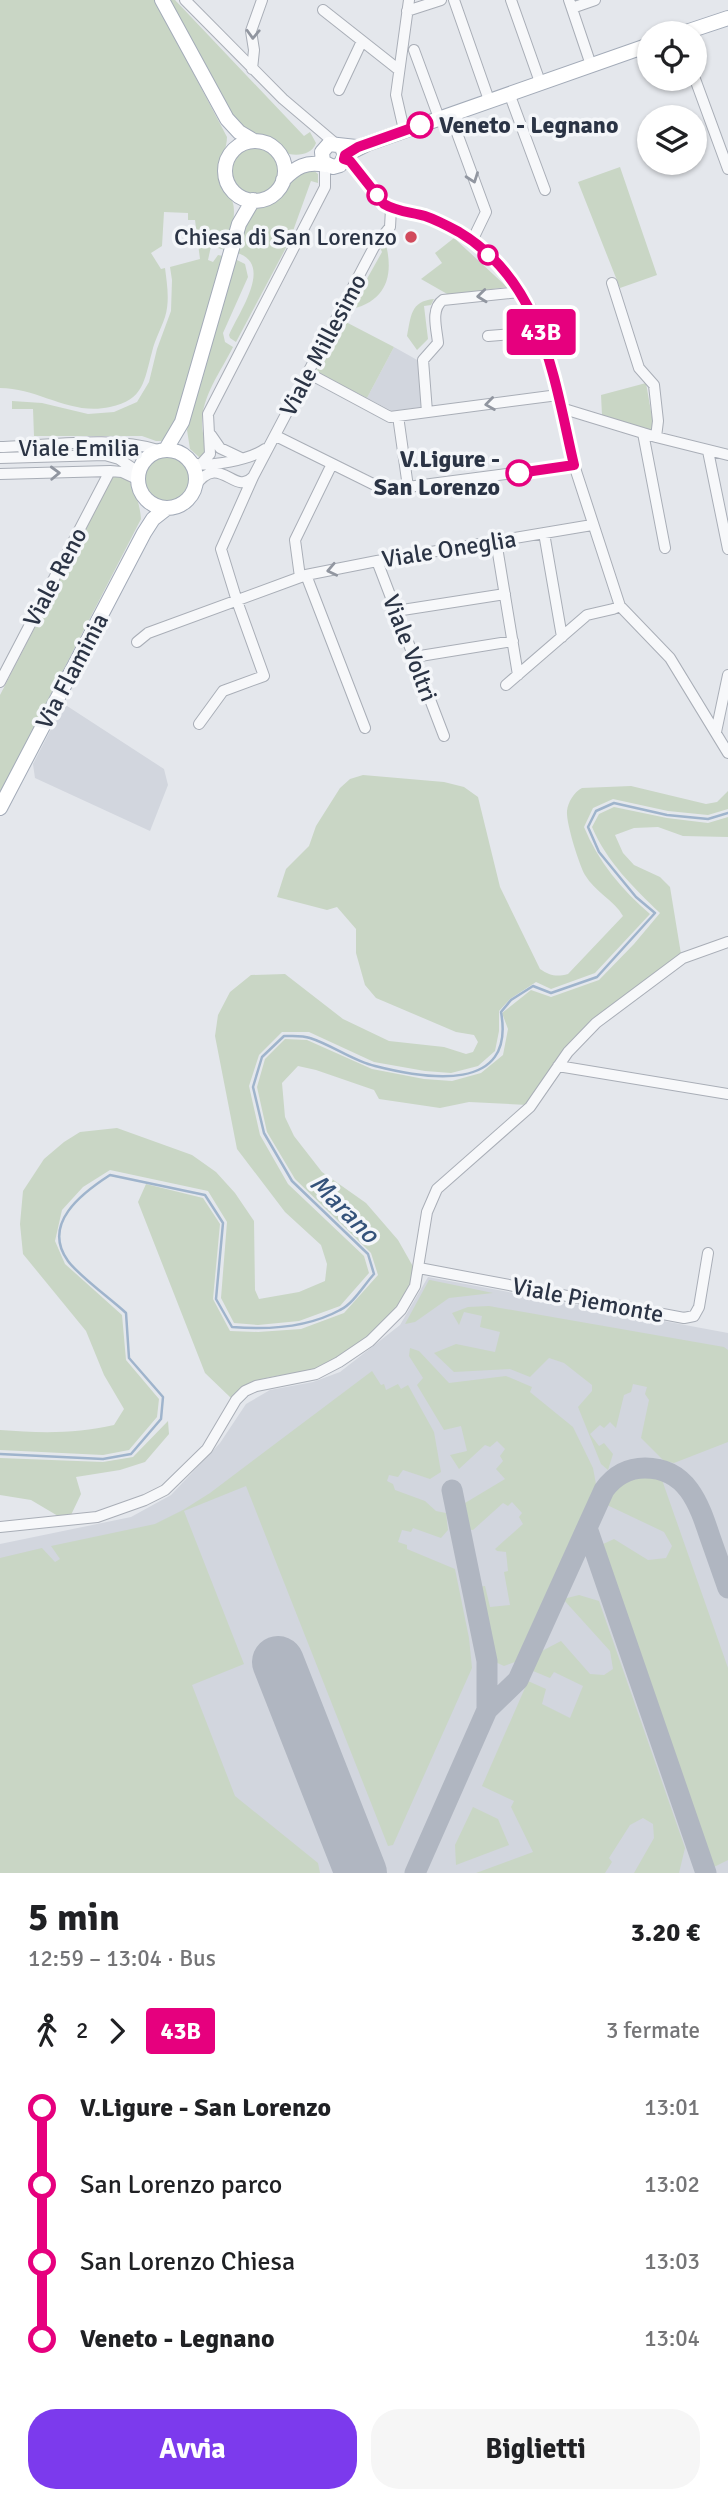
<!DOCTYPE html>
<html lang="it">
<head>
<meta charset="utf-8">
<style>
  :root { --surface:#fff; --page:#f6f6f6; --text:#202124; --muted:#757577; --accent:#7c3aed }
  body { margin:0; font-family:Signika,sans-serif; background:var(--page); color:var(--text); height:100vh; display:flex; flex-direction:column; font-size:26px; white-space:nowrap }
  * { box-sizing:border-box; margin:0 }
  p { font-size:23px; color:var(--muted) }
  .icon { flex:none; width:38px; height:38px; fill:none; stroke:currentColor; stroke-width:2; stroke-linecap:round; stroke-linejoin:round }
  .map { position:relative; height:1873px; overflow:hidden }
  .details { display:flex; flex-direction:column; background:var(--surface); flex:1 }
  .details>* { flex:none }
  .badge { padding:0 14px; border-radius:5px; font-size:24px; line-height:46px }
  .fabs { position:absolute; left:637px; top:21px; display:grid; gap:14px }
  .fabs a { display:grid; place-items:center; width:70px; height:70px; border-radius:50%; background:var(--surface); box-shadow:0 2px 5px #0004; font-size:35px }
  .map>.badge { position:absolute; translate:-50% -50%; box-shadow:0 0 0 4px #fff }
  .legs { display:flex; align-items:center; gap:10px; height:77px; padding:0 28px; font-size:23px }
  .legs p { margin-inline-start:auto }
  .overview { display:flex; align-items:center; justify-content:space-between; height:119px; padding:0 28px }
  h1 { font-size:38px; font-weight:700; line-height:52px }
  .action { display:flex; gap:14px; margin-top:auto; padding:14px 28px }
  .action a { flex:1; height:80px; border-radius:28px; background:var(--accent); color:#fff; font-size:28px; font-weight:700; line-height:80px; text-align:center }
  .action a+a { background:var(--page); color:var(--text) }
  ul { padding:0 28px; list-style:none }
  li { display:flex; align-items:center; gap:24px; height:77px; font-size:26px }
  li i { display:grid; place-items:center; width:10px; height:100%; margin:0 9px; background:currentColor }
  li i::after { content:''; width:18px; height:18px; margin:-9px; border:5px solid; border-radius:50%; background:var(--surface) }
  li p { margin-inline-start:auto }
  li:first-child i { background:linear-gradient(#0000 50%,currentColor 0) }
  li:last-child i { background:linear-gradient(currentColor 50%,#0000 0) }
  .map>svg:first-child { display:block }
</style>
</head>
<body>
<div class="map">
<svg width="728" height="1873" viewBox="0 0 728 1873">
  <rect width="100%" height="100%" fill="#e4e7ec"/>
  <path fill="#d2d6de" d="M394 347 419 361 421 407 392 411 367 398Z
    M64 704 164 769 168 785 150 831 35 778 33 764Z
    M428 1277 728 1333V1873H0V1544L131 1517 171 1495 220 1443 246 1404 270 1390 313 1382 340 1372 400 1325Z"/>
  <path fill="#c9d6c5" d="M0 0H155L227 137C227 151 218 162 220 175 221 185 229 191 232 200 238 216 229 235 225 250L211 246 208 260 213 262 218 255 223 256 178 415 163 441H156L142 436H34L33 409H12V401L42 403 88 414 114 412 137 402 149 382 157 349 171 311 172 280 170 267 200 259 195 220H188V213L164 212 162 246 151 253 161 269 165 268C167 284 170 301 165 317 161 329 155 339 152 352 144 381 144 400 110 407 70 416 39 388 0 388Z
    M169 0H175L304 136 310 132 316 143C312 154 300 156 289 154L270 139 252 134 232 117Z
    M231 171a24 24 0 1 1 48 0a24 24 0 1 1-48 0Z
    M620 167 657 275 620 288 578 182Z
    M312 169 318 174V183L311 181 289 242 236 342 230 338 229 335C239 312 274 264 237 253L248 219 254 209 278 197 289 180Z
    M454 238 507 287 449 295 421 279 442 263 435 253Z
    M385 241C395 276 386 303 347 310L345 307 349 300 354 302 382 252 379 245Z
    M235 259 245 264 248 277 223 333 225 342 233 347C217 379 191 410 207 446L202 456 199 457 190 449 187 430Z
    M434 299 431 305 424 306 428 339 417 350 407 336C411 317 410 301 434 299Z
    M342 320 394 347 367 398 316 372Z
    M646 383 653 423 651 429 645 430 602 415 601 395Z
    M144 479a23 23 0 1 1 46 0a23 23 0 1 1-46 0Z
    M113 476H125C135 487 140 505 141 519L0 793V695Z
    M363 775 444 782 464 787 478 797 500 887 540 969C550 976 557 977 568 974L623 916C614 900 595 892 585 875 579 864 566 823 567 811 568 802 574 792 582 788L631 786 706 804 717 802 728 791V809L708 815 668 811 613 799 593 808 584 827C598 861 621 889 650 914L595 973 551 989 536 982 510 999 499 1011V1031L495 1051 478 1066 451 1073 425 1071 374 1062 309 1032H282L259 1055 249 1086 260 1135 288 1184 364 1256 369 1273 340 1306 299 1321 258 1325 234 1323 221 1298 227 1222 208 1191 110 1170 83 1187 62 1210 55 1241 65 1264 122 1315 126 1360 159 1399 157 1417 129 1450 103 1455 0 1450V1430C39 1433 76 1434 114 1425L124 1409 104 1375 86 1331 23 1254 20 1224 23 1191 44 1159 64 1142 80 1132 117 1128 192 1155 216 1172 235 1193 254 1221 255 1290 259 1299 299 1292 325 1281 327 1264 321 1245 285 1212 237 1149 215 1036 218 1015 230 992 251 975 285 974 343 1019 389 1041 444 1047 466 1054 473 1052 478 1042 474 1035 456 1032 376 998 365 985 356 953V929L337 907 327 910 277 897 286 869 309 846 316 826 340 788 350 779Z
    M614 807 667 818 708 823 728 817V837L683 836 658 827 634 828 615 835 623 853 634 865 660 877 670 887 681 954 594 1021 527 1105 469 1102 440 1108 379 1099 374 1090 316 1070 298 1066 282 1083 285 1117 294 1136 322 1172 366 1203 398 1240 415 1270C412 1279 410 1287 405 1295 389 1321 345 1360 315 1369 286 1378 252 1372 231 1398L205 1373 138 1202 146 1184 203 1198 220 1224 213 1299 230 1331 258 1332 301 1329 344 1313 378 1275 371 1253 295 1179 267 1132 257 1087 265 1059 285 1039 307 1040 372 1069 424 1079 452 1081 481 1073 503 1055 508 1029 502 1013 531 990 551 997 599 980 634 944 660 913C633 887 607 862 592 827L599 814Z
    M429 1280H430L493 1293 449 1298 415 1322 405 1324Z
    M489 1306 724 1347 728 1350V1442L674 1463 664 1461 641 1438 649 1400 645 1394 647 1387 633 1384 631 1392 624 1395 616 1428 610 1422 604 1428 600 1425 590 1434 599 1446 604 1443 613 1454 608 1470 601 1464 578 1407 592 1391V1385L564 1363 549 1358 530 1377 510 1369 454 1372 434 1353 456 1344 495 1352 500 1332 480 1327 482 1316 464 1312 459 1325 452 1313 468 1307Z
    M410 1348 419 1351 449 1383 506 1376 532 1387 530 1392 573 1427 593 1468 596 1484 515 1662 504 1666 493 1661 477 1587 485 1586 490 1607 510 1605 504 1572 508 1571 506 1552 497 1551 495 1549 523 1524 519 1517 522 1513 512 1502 508 1506 503 1503 473 1530 465 1529 460 1506 505 1479 496 1469 503 1461 500 1456 505 1449 497 1441 490 1447 485 1445 459 1469 450 1455 467 1451 461 1426 444 1430 417 1385 423 1378 409 1356Z
    M372 1371 381 1385 384 1384 386 1390 398 1384 401 1389 408 1385 434 1432 441 1472 430 1479 403 1470 398 1477 389 1475 387 1481 393 1484 395 1490 425 1501 436 1511 446 1513 448 1530 441 1538 413 1528 411 1532 402 1530 398 1542 407 1545V1549L455 1569 469 1638 472 1668 393 1845 388 1846 246 1486 184 1511 244 1664 192 1685 235 1796 318 1863 320 1873H0V1558L42 1548 55 1562 60 1559 51 1546 155 1524 183 1510 210 1493Z
    M168 1421 169 1434 145 1462 120 1470 76 1477 81 1494 71 1515 58 1516 31 1500 0 1495V1458L103 1462 133 1457Z
    M661 1477 728 1668V1860L714 1867 601 1545 614 1539 648 1560 666 1558 672 1546 664 1532 605 1504C619 1475 632 1478 661 1477Z
    M579 1595 599 1601 685 1848 679 1873H634L654 1838 653 1824 643 1818 630 1825 609 1858 612 1862 605 1873H476L533 1852 511 1807 514 1801 482 1786 528 1681 546 1689 542 1704 570 1718 583 1686 554 1672 550 1678 533 1671 540 1652 561 1641 590 1674 604 1675 613 1669 610 1651 563 1599Z
    M473 1807 498 1819 509 1845 456 1865 455 1845Z"/>
  <g fill="none" stroke-linecap="round" stroke-linejoin="round">
    <path stroke="#9fb4cc" stroke-width="2.5" d="M0 1454 103 1459 131 1454 161 1419 163 1397 129 1358 126 1313C111 1299 79 1276 68 1261 41 1224 82 1193 110 1175L205 1195 223 1223 216 1299 232 1327C268 1330 307 1328 340 1310 353 1304 364 1285 374 1274L368 1254 292 1181 264 1133 253 1087 262 1057 284 1036C292 1036 302 1035 310 1038 332 1045 353 1061 375 1066 426 1079 516 1094 501 1012L511 1000 533 986 551 993 597 977 655 913 636 897 599 852 588 827 596 811 614 803 667 815 708 819 728 813"/>
    <path stroke="#b0b6c1" stroke-width="21" d="M452 1490 487 1661V1710
      M587 1528 706 1873
      M415 1873 487 1710 518 1680 604 1490C614 1476 627 1468 645 1468 687 1468 699 1504 710 1537 716 1554 722 1571 728 1588"/>
    <path stroke="#b0b6c1" stroke-width="52" d="M278 1662 361 1873"/>
    <g stroke="#a9aeb7" stroke-width="12">
      <path id="minor" d="M185 0 283 99 336 144
        M454 0 489 100
        M511 0 540 82
        M569 0 591 65
        M572 8 595 0
        M323 10 399 70
        M407 11 441 0
        M414 50 439 118
        M252 69 254 50 251 31 262 0
        M695 79 728 169
        M339 90 362 41
        M509 93 545 190
        M450 114 486 212 472 241
        M404 130 396 95 409 0
        M344 159 350 161 385 204 391 209 425 216 443 224 472 241 502 270 531 308 550 359 574 465 620 606 670 658 728 753
        M612 283 639 368 654 385 658 421 656 437
        M488 336 541 332
        M308 373 390 417 558 395
        M561 408 656 437 728 455
        M427 412 423 360 438 343C437 330 430 309 443 300L520 292
        M398 416 408 487
        M643 433 665 548
        M211 435 220 448 241 458
        M276 436 385 490 574 465
        M0 447C49 446 111 435 158 450
        M708 451 728 549
        M0 458 105 455 119 459 138 472
        M192 463C210 468 251 459 265 449
        M200 465 210 454 208 414 325 187V165
        M0 474 110 471 122 472 137 479
        M195 486C220 451 234 497 253 477L374 247 390 227 391 209
        M544 533 562 637
        M496 541 518 675
        M377 561 444 736
        M306 575 365 728
        M300 577 295 540 332 464
        M396 611 505 594
        M137 642 148 633 306 575 377 561 592 525
        M414 657 513 641
        M0 682 110 471
        M506 685 587 615 613 609 620 606
        M199 724 223 691 264 676 237 601 221 549 253 477
        M716 732 728 675
        M558 1066 728 1094
        M419 1268 684 1318 694 1316 699 1307 708 1253
        M0 1527 97 1517 145 1500 165 1490 207 1449 236 1400 245 1391 256 1386 316 1374 339 1362 370 1341 401 1310 415 1286 427 1212 437 1189 530 1107 568 1052 596 1023 683 958 728 942"/>
    </g>
    <g stroke="#a3abb8" stroke-width="16">
      <path id="major" d="M162 0 227 119 239 132 254 141
        M683 33 728 18
        M225 171a30 30 0 1 1 60 0a30 30 0 1 1-60 0Z
        M342 148 345 155 340 165 333 167 323 162 322 152 329 144 356 147
        M345 155 367 144 649 45
        M283 180C296 167 306 161 325 165
        M166 449 182 422 239 224 253 200
        M138 479a29 29 0 1 1 58 0a29 29 0 1 1-58 0Z
        M0 808 144 533 153 519 167 508"/>
    </g>
    <use href="#minor" stroke="#f7f8fa" stroke-width="10"/>
    <use href="#major" stroke="#fff" stroke-width="14"/>
  </g>
  <defs><path id="oneway-chevron" d="M-2-3.5L2.5 0L-2 3.5" fill="none" stroke-width="1.6" stroke-linecap="round" stroke-linejoin="round" transform="scale(1.75)"/></defs>
  <g stroke="#9196a0">
    <use href="#oneway-chevron" transform="translate(253 34) rotate(92)"/>
    <use href="#oneway-chevron" transform="translate(473 178) rotate(70)"/>
    <use href="#oneway-chevron" transform="translate(482 296) rotate(174)"/>
    <use href="#oneway-chevron" transform="translate(490 404) rotate(172)"/>
    <use href="#oneway-chevron" transform="translate(55 473) rotate(-2)"/>
    <use href="#oneway-chevron" transform="translate(332 570) rotate(168)"/>
  </g>
  <g fill="none" stroke-linecap="round" stroke-linejoin="round">
    <g stroke="#fff" stroke-width="16">
      <path id="line-1" d="M420 125 358 147 345 155 344 159 350 161 384 204C397 212 412 212 425 216 437 220 448 226 459 232 543 282 554 379 574 465L519 473"/>
    </g>
    <use href="#line-1" stroke="#e6007e" stroke-width="10"/>
  </g>
  <g fill="#fff" stroke="#e6007e" stroke-width="3.5">
    <circle cx="420" cy="125" r="12"/>
    <circle cx="377" cy="195" r="9"/>
    <circle cx="488" cy="255" r="9"/>
    <circle cx="519" cy="473" r="12"/>
  </g>
  <circle fill="#d1495b" stroke="#f4f6f9" stroke-width="2.5" cx="411" cy="237" r="7"/>
  <g text-anchor="middle" dominant-baseline="central" stroke-width="7" stroke-linejoin="round" paint-order="stroke">
    <g font-size="24" font-weight="bold" fill="#2b3445" stroke="#f4f6f9" text-anchor="start">
      <text x="439" y="125">Veneto - Legnano</text>
      <text x="500" y="459" text-anchor="end">V.Ligure -<tspan x="500" dy="28">San Lorenzo</tspan></text>
    </g>
    <g font-size="24" fill="#2b3445" stroke="#f4f6f9" text-anchor="end">
      <text x="397" y="237">Chiesa di San Lorenzo</text>
    </g>
    <g font-size="24" fill="#2b3445" stroke="#f4f6f9">
      <text transform="translate(323 345) rotate(-62)">Viale Millesimo</text>
      <text x="79" y="448">Viale Emilia</text>
      <text transform="translate(449 549) rotate(-9)">Viale Oneglia</text>
      <text transform="translate(55 577) rotate(-62)">Viale Reno</text>
      <text transform="translate(410 648) rotate(69)">Viale Voltri</text>
      <text transform="translate(72 671) rotate(-62)">Via Flaminia</text>
      <text transform="translate(588 1300) rotate(11)">Viale Piemonte</text>
    </g>
    <g font-size="26" font-style="italic" fill="#34527a" stroke="#f4f6f9">
      <text transform="translate(344 1209) rotate(45)">Marano</text>
    </g>
  </g>
</svg>
<div class="fabs">
<a><svg class="icon" aria-label="locate" viewBox="0 0 24 24"><circle cx="12" cy="12" r="6"/><path d="M12 2v4M12 18v4M2 12h4M18 12h4"/></svg></a>
<a><svg class="icon" aria-label="layers" viewBox="0 0 24 24"><path d="M12 4l9 5-9 5-9-5zM3 14l9 5 9-5"/></svg></a>
</div>
<b class="badge" style="left:541px;top:332px;background:#e6007e;color:#fff">43B</b>
</div>
<section class="details">
<div class="overview"><div><h1>5 min</h1><p>12:59 – 13:04 · Bus</p></div><b>3.20 €</b></div>
<div class="legs"><svg class="icon" aria-label="walk" viewBox="0 0 24 24"><circle cx="13" cy="4" r="2"/><path d="M13 8l-2 6 4 7M11 14l-3 7M7 12l3-4h3l4 4"/></svg>2<svg class="icon" aria-label="forward" viewBox="0 0 24 24"><path d="M9 5l7 7-7 7"/></svg><b class="badge" style="background:#e6007e;color:#fff">43B</b><p>3 fermate</p></div>
<ul>
<li><i style="color:#e6007e"></i><b>V.Ligure - San Lorenzo</b><p>13:01</p></li>
<li><i style="color:#e6007e"></i><span>San Lorenzo parco</span><p>13:02</p></li>
<li><i style="color:#e6007e"></i><span>San Lorenzo Chiesa</span><p>13:03</p></li>
<li><i style="color:#e6007e"></i><b>Veneto - Legnano</b><p>13:04</p></li>
</ul>
<div class="action"><a>Avvia</a><a>Biglietti</a></div>
</section>
</body>
</html>
